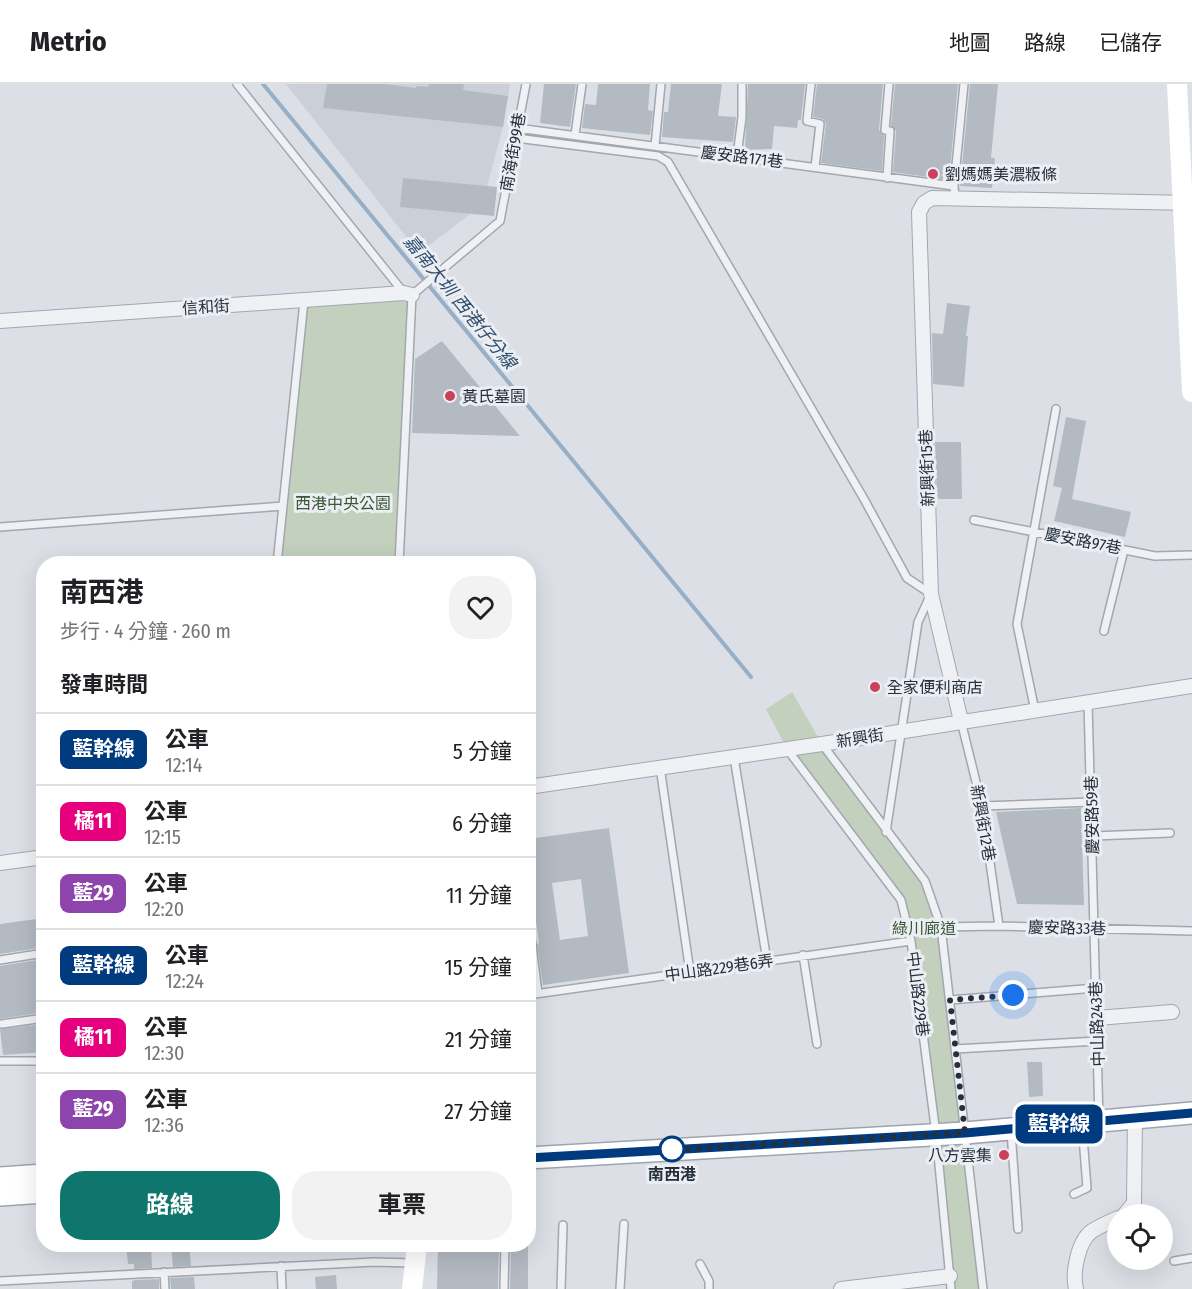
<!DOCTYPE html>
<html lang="zh-TW">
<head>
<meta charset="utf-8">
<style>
  :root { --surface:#fff; --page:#f2f2f2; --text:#202124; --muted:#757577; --line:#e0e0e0; --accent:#0f766e }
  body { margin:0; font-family:"Fira Sans Condensed","Noto Sans TC",sans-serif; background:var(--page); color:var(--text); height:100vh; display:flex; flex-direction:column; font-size:22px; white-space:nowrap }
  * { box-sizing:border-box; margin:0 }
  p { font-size:20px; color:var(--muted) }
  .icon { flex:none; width:33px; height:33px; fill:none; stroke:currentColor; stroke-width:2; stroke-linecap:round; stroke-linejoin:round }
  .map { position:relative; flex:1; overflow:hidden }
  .side { position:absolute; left:36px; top:472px; width:500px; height:696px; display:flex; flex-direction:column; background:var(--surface); border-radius:24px; box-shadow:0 6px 24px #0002 }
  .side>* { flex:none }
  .badge { padding:0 12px; border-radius:9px; font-size:21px; line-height:39px }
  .controls { position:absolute; left:1107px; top:1120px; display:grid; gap:12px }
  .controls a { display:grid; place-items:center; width:66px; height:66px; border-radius:50%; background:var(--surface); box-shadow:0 6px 24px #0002; font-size:30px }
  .you { position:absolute; width:30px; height:30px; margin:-15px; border:4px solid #fff; border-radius:50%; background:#1a73e8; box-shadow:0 0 0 9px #1a73e833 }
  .map>.badge { position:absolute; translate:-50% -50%; box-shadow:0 0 0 3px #fff }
  h2 { padding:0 24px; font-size:22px; line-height:54px }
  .round { display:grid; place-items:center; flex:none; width:63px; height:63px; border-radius:24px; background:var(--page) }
  .summary { display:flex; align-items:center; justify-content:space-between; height:102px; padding:0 24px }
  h1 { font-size:28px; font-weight:700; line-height:45px }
  .action { display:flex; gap:12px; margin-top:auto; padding:12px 24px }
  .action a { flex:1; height:69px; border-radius:24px; background:var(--accent); color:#fff; font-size:24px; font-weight:700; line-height:69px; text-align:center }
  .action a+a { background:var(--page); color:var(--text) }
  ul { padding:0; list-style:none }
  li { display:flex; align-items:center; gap:18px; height:72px; padding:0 24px; border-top:2px solid var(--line) }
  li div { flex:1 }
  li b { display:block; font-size:22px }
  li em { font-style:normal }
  li .badge { min-width:66px; font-weight:700; text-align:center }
  header { display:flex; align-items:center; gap:36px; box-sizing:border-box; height:84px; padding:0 30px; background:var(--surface); border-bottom:2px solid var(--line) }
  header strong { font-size:28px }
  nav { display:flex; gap:33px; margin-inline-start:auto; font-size:21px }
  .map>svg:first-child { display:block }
</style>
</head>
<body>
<header>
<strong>Metrio</strong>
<nav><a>地圖</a><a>路線</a><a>已儲存</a></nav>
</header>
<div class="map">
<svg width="1192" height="1205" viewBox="0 0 1192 1205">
  <rect width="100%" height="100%" fill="#dce0e6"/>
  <path fill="#cacfd8" d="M286 0H510L503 43 482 121 419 169Z"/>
  <path fill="#c2d0bd" d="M412 211 399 480H278L304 217Z
    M792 608 822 660 925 797 941 843 983 1205H951L911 857 901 816 787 665 766 625Z"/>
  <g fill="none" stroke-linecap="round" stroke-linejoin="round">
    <path stroke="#97afc6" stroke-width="4" d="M263 0 751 593"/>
  </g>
  <path fill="#b4bac2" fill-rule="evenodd" d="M327 0H384L416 4 417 2 428 3 429 0H464L463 6 508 12 503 43 323 24Z
    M544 0H576L570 43 540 39Z
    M598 0H650L648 26 653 27 650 51 582 44 585 20 596 21Z
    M671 0H722L718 32 736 33 733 58 662 53 664 28H668Z
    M748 0H805L801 36H798L797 44 774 42 772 65 745 66Z
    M817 0H883L879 46 884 52 882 87 821 79 826 40 823 35 813 33Z
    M895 0H958L949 96 893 88 896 47 891 41Z
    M970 0H998L991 74H995L992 104 960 102Z
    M403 94 497 103 494 132 400 123Z
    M947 219 970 222 966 252H968L964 303 933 300 932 249 943 250Z
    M442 257 520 352 412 349 415 275Z
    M1066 333 1086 337 1072 415 1131 428 1125 453 1054 437 1062 404 1053 402Z
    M935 358H961L962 415H937Z
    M1081 724 1084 821 1017 820 996 728Z
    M609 744 629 889 543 901 537 860 539 859 528 782V755ZM581 795 588 852 560 856 552 799Z
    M44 834V863L0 870V840Z
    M44 875V928L0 935V882Z
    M44 940V968L3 971 0 945Z
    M1027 978H1042L1043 1012 1029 1013Z
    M126 1161H151L152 1184 134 1185V1180H128Z
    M171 1161H189L191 1182 173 1183Z
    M438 1161H499L498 1205H437Z
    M511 1161H528V1205H510Z
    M336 1191 337 1205H316L315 1193Z
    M194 1193 195 1205H171L170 1194Z
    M159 1195V1205H132V1197L135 1196Z"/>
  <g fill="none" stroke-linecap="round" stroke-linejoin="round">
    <g stroke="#a2a7b0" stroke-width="10">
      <path id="lane" d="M237 0 404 209
        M811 0 807 37 820 40 815 83
        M517 44 954 102 955 114
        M575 51 582 0
        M516 54 658 72 668 78 864 415 907 494 931 510 918 538 886 748
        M655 62 661 0
        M737 72 742 33V0
        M887 94 890 47 885 46 889 0
        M954 102 964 0
        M974 436 1155 472 1192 471
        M0 443 283 422
        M277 480 304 217
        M399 480 412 211 500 137 526 0
        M1104 547 1124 466
        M1088 618 1099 1036
        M1035 627 1017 540 1056 325
        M961 637 982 722 999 842
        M822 660 925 797 941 843 983 1205
        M787 665 901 816 911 857 936 1050 951 1205
        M734 673 767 877
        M660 683 690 888
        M982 722 1092 718
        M1093 752 1170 749
        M528 829 538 909
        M941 843 999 842 1192 847
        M803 871 817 960
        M0 876 44 869
        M528 911 911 857
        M950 916 1096 904
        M2 940 44 934
        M955 965 1098 957
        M0 977H44
        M1011 1047 1018 1145
        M1074 1110 1087 1104 1082 1040
        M1174 1177 1192 1174
        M700 1180 709 1197V1205
        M281 1182 282 1205
        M164 1188 165 1205
        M0 1197 374 1178 412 1179
        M504 1205 505 1161
        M561 1205 563 1141
        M620 1205 624 1140"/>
    </g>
    <g stroke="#a2a7b0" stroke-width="16">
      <path id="street" d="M0 237 404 209 412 211
        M961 637 931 510 919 128 924 119 932 114 1192 119
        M528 703 822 660 1192 602
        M0 779 44 773
        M1097 934 1172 928
        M1124 1131 1134 1119 1135 1033
        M841 1205 950 1192
        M1076 1205C1072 1189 1078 1157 1092 1147 1100 1142 1109 1138 1118 1134"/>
    </g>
    <g stroke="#9ca5b1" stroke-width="24">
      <path id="primary" d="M528 1074 965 1049 1192 1029
        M0 1094 44 1091
        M0 1111 44 1108"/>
    </g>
    <use href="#lane" stroke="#eff1f4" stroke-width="7"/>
    <use href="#street" stroke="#eff1f4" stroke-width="14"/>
    <path stroke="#fff" stroke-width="20" d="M1177 0 1192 308
      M412 1205 417 1161"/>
    <use href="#primary" stroke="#fff" stroke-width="21"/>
  </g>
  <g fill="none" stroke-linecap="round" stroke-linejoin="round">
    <g stroke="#fff" stroke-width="14">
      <path id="line" d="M528 1074 965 1049 1192 1029"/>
    </g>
    <use href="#line" stroke="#003b80" stroke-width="9"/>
    <path stroke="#262f3c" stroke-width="6" stroke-dasharray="0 10.8" d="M672 1065 664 1066 965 1049 950 916 1013 911"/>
  </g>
  <g fill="#ca425a" stroke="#ebeff4" stroke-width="2">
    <circle cx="933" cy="90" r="6"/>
    <circle cx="450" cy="312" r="6"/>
    <circle cx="875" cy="603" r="6"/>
    <circle cx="1004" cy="1071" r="6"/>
  </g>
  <circle fill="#fff" stroke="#003b80" stroke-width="3" cx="672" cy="1065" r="12"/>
  <g text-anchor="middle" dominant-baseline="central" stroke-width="6" stroke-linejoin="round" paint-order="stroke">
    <g font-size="16" fill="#262f3c" stroke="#ebeff4">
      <text transform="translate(513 68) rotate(-80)">南海街99巷</text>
      <text transform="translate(742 73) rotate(7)">慶安路171巷</text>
      <text transform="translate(206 223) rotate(-4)">信和街</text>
      <text transform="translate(927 384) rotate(-92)">新興街15巷</text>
      <text transform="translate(1083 457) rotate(11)">慶安路97巷</text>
      <text transform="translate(860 654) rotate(-9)">新興街</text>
      <text transform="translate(1092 731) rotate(-91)">慶安路59巷</text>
      <text transform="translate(983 739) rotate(80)">新興街12巷</text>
      <text transform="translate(1067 844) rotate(1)">慶安路33巷</text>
      <text transform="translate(719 884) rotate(-8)">中山路229巷6弄</text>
      <text transform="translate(918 910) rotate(83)">中山路229巷</text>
      <text transform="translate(1097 940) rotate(-92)">中山路243巷</text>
    </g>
    <g font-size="16" fill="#262f3c" stroke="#ebeff4" text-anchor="start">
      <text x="945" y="90">劉媽媽美濃粄條</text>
      <text x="462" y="312">黃氏墓園</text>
      <text x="887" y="603">全家便利商店</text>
      <text x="992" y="1071" text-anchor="end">八方雲集</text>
    </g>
    <g font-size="16" fill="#3b5734" stroke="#ebeff4">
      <text x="343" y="419">西港中央公園</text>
      <text x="924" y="844">綠川廊道</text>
    </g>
    <g font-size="16" font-weight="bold" fill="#262f3c" stroke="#ebeff4">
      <text x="672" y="1090">南西港</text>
    </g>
    <g font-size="18" font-style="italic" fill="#324e6e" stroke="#ebeff4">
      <text transform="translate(460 218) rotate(51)">嘉南大圳 西港仔分線</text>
    </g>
  </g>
</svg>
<div class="controls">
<a><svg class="icon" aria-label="locate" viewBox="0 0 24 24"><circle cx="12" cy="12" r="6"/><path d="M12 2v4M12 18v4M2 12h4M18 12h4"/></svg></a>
</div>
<div class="you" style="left:1013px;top:911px"></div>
<b class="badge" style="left:1059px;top:1040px;background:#003b80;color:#fff">藍幹線</b>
<section class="side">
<div class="summary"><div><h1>南西港</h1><p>步行 · 4 分鐘 · 260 m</p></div><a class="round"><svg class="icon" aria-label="heart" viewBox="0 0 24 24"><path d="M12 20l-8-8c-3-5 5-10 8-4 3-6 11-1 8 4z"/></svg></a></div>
<h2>發車時間</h2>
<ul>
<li><span class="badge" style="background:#003b80;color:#fff">藍幹線</span><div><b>公車</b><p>12:14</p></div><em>5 分鐘</em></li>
<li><span class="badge" style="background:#e6007e;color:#fff">橘11</span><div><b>公車</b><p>12:15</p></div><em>6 分鐘</em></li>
<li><span class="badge" style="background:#8e44ad;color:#fff">藍29</span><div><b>公車</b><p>12:20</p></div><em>11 分鐘</em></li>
<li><span class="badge" style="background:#003b80;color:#fff">藍幹線</span><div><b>公車</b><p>12:24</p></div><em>15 分鐘</em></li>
<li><span class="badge" style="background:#e6007e;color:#fff">橘11</span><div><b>公車</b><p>12:30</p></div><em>21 分鐘</em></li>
<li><span class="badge" style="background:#8e44ad;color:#fff">藍29</span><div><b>公車</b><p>12:36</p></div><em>27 分鐘</em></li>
</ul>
<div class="action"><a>路線</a><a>車票</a></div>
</section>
</div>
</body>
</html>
